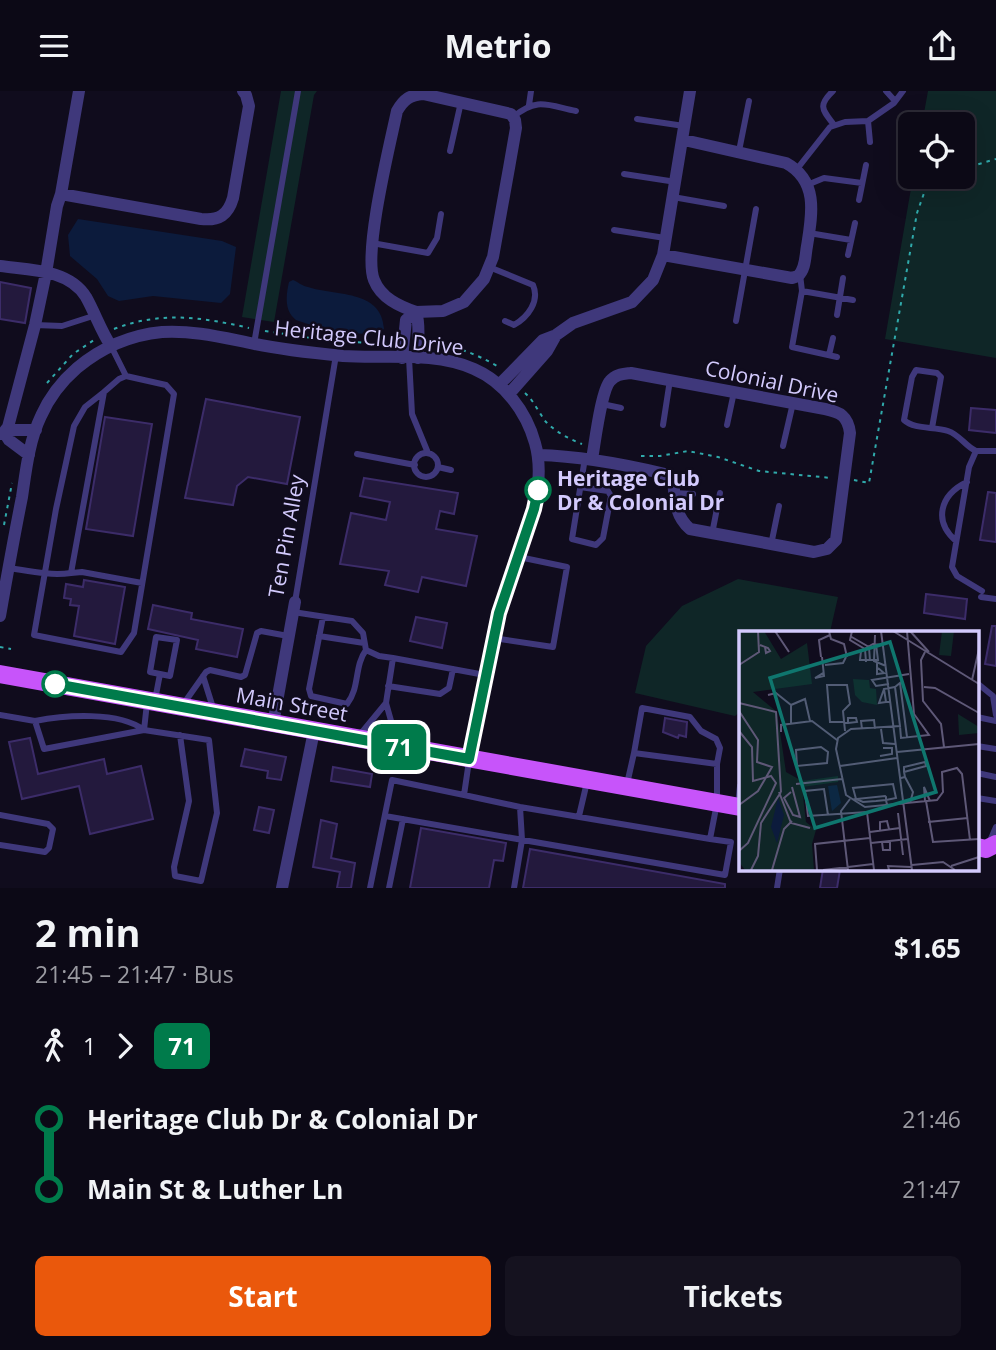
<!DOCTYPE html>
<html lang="en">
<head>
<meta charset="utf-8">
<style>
  :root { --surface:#0c0916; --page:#15121f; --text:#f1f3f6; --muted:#9a9aa1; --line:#2c2a35; --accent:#ea580c }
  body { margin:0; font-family:"Open Sans",sans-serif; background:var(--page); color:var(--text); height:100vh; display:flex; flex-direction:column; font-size:26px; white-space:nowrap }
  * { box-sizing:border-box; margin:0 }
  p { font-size:23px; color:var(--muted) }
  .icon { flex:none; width:38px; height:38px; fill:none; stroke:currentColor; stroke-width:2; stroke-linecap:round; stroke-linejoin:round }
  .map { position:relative; height:797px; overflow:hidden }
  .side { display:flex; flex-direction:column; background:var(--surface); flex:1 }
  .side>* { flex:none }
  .badge { padding:0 14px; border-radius:10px; font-size:24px; line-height:46px }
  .fabs { position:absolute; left:898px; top:21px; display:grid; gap:14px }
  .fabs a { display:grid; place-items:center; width:77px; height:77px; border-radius:10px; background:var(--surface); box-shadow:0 7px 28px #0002,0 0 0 2px var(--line); font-size:35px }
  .map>.badge { position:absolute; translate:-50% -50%; box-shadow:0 0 0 4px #fff }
  .legs { display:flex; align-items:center; gap:10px; height:77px; padding:0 35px; font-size:23px }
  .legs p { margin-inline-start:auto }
  .overview { display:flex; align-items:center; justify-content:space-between; height:119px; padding:0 35px }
  h1 { font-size:38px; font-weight:700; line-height:52px }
  .action { display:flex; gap:14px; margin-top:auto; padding:14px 35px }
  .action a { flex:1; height:80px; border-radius:10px; background:var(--accent); color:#fff; font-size:28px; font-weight:700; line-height:80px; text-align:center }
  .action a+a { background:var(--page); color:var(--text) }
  ul { padding:0 35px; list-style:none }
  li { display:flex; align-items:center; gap:24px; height:70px; font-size:26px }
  li i { display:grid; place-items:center; width:10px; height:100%; margin:0 9px; background:currentColor }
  li i::after { content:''; width:18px; height:18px; margin:-9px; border:5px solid; border-radius:50%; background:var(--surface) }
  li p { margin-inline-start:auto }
  li:first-child i { background:linear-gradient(#0000 50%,currentColor 0) }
  li:last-child i { background:linear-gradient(currentColor 50%,#0000 0) }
  header { display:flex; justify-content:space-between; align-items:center; height:91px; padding:0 35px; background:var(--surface); font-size:32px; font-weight:700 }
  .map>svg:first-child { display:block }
</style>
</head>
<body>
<header><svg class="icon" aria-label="menu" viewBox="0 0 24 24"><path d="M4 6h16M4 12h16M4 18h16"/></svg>Metrio<svg class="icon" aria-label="share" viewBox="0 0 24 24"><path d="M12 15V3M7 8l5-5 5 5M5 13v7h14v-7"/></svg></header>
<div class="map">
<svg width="996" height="797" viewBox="0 0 996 797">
  <rect width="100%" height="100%" fill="#100c1d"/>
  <path fill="#0f2627" d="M281 0H317L314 4 274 231 242 226Z
    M928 0H996V267L885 248 913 86H962V33H922Z
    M738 488 838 506 830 541 740 542V621L735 625 635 602 646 555 682 515Z"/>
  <path fill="#0c1b3c" d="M78 128 222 150 236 156 230 203 221 212 153 205 119 210 108 205 97 188 70 165 68 144Z
    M293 189C298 191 302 195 308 196 334 205 382 198 384 238 365 250 316 236 296 229 284 220 286 204 289 191Z"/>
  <path fill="#23193d" stroke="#3c2c69" stroke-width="2" d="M0 191 31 197 25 232 0 228Z
    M206 308 300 326 287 393 248 386 237 395 233 414 185 407Z
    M971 317 996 319V342L969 339Z
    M105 326 152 333 133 445 86 438Z
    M364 387 458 402 454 423 440 420 436 438 477 445 466 495 422 486 418 501 385 494 389 480 340 473 351 422 386 429 390 411 360 405Z
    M988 401 996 402V451L980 449Z
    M84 489 125 496 115 553 74 545 79 515 70 514 71 508 64 507 66 493 83 496Z
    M926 503 967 508 965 528 924 522Z
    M153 514 192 522 191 528 243 538 237 566 196 558 198 549 148 538Z
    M416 526 447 532 442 557 410 550Z
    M992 535H996V575L985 573Z
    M665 627 687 631 686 646 679 644 678 647 663 641Z
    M30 647 38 683 104 668 107 683 141 675 153 728 90 743 79 695 22 708 9 651Z
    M245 658 286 666 281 689 267 687 268 680 241 675Z
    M333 676 372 683 370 696 331 690Z
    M259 716 274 719 269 742 254 739Z
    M321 729 337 733 331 767 355 772 351 797H337L340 781 313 776Z
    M421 737 506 752 503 770 494 769 489 797H410Z
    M530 758 725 793V797H523Z
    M823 778 840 779 837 797H820Z"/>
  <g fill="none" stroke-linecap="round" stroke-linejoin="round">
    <path stroke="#30aaab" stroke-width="2" stroke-dasharray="3.5 5" stroke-linecap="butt" d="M962 78 996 68
      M114 238C161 220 201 226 249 237
      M265 240 331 250 392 253
      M429 253C455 254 476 263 499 276
      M47 292 73 263 94 249
      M525 302C534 310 539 322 546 331 556 341 569 348 582 353
      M641 365H660L688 360 718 366 759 380 831 387
      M854 389 869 392 917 122 928 91 940 86
      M4 434 12 392
      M0 556 11 558"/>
    <path stroke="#3f387b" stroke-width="6" d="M833 0C817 15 823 19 834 34
      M886 0 895 10
      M529 14 531 0
      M513 26C537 6 547 14 576 20
      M637 28 684 35
      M868 30 870 51
      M450 60 461 11
      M739 60 749 10
      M797 78 830 36 845 31 868 30 894 12 903 0
      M624 83 676 91
      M807 94 824 87 862 92
      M673 106 724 115
      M859 109 866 74
      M614 139 665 147
      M809 142 851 149
      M372 152 428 162 437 147 441 123
      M848 164 855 132
      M489 176 533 194C540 210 528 226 514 234L505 230
      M800 183 802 200 792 256 837 266
      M802 200 853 209
      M837 224 843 187
      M736 230 756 118
      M35 234 62 235 93 225
      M254 253 298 0
      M111 255 126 285
      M829 264 833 247
      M409 267 412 323 428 362
      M602 313 621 317
      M663 334 670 289
      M727 334 734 301
      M932 337 941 286 937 282 916 279 912 286 904 329C915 339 934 335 948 340 960 344 965 355 976 360H996
      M783 355 793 312
      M976 360 969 376 952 476 957 485 982 500
      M414 374a12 12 0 1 1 24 0a12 12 0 1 1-24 0Z
      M357 363 415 374
      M438 376 451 379
      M580 396 608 400 611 405 603 447 596 454 572 448 585 367
      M674 402 693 403
      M712 443 720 402
      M956 450C933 430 940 404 967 391
      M771 454 779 415
      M9 477C29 480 50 485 71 482L104 301 85 316 74 335 56 418 34 544 121 561 134 542 174 303 166 294 126 285 119 288 104 301
      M71 482 82 481 142 492
      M981 506 996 508
      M295 511 336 264
      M293 521 352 530 363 542 366 559 379 565 393 567
      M323 526 309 598 311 605 347 613C360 597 354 575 366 559
      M319 545 364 552
      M493 547 553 556 567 476 519 466
      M203 585 214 620
      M977 592 993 605 996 624
      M388 595 440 603 449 597 453 578
      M155 609 160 583 150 581 156 546 177 549 170 585 160 583
      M147 612 144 639 209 649 217 722 201 790 175 785 174 776 189 710 180 644
      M182 615 206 581 210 579 241 586 245 584 257 542 261 540 288 545
      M0 624 35 630 44 658 144 639
      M977 626 996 630
      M35 630C65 624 119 620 144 639
      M358 646 386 612
      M397 651 386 612 393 567 485 584
      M977 655 996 658
      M634 662 642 617 690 626 701 640 716 648 720 657 717 673
      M469 670 464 704 520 716 710 748 717 712V673L634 662 627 693
      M977 682 996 686
      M977 707 996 710
      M738 714 740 695
      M0 724 48 733 53 738 49 757 45 761 0 754
      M385 725 725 784 731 751 710 748
      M579 725 587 691
      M990 750 996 736
      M370 797 392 689 464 704
      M389 797 403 728
      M514 797 522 749 520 716
      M777 797 780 778"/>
    <path stroke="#3f387b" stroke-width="12" d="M61 103 201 128C219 130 228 124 233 107L249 15 246 4 243 0
      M663 164 792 187 798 185C806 178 805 165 807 155 812 124 819 90 786 72L684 49
      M0 175C29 179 69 178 86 206 95 222 101 240 111 255
      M416 221C421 236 417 251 418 267
      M402 267 406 229 416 221 443 220 464 211 484 188 493 166 509 77 516 37 515 29 511 23 423 3C410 4 404 8 397 20 390 53 363 162 374 189 381 207 399 215 416 221
      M499 294 543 249 556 244 573 232 632 211 653 189 663 164 690 0
      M509 303 547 260 556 244
      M4 341 8 336 35 234 46 182 57 115 61 103 79 0
      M4 341 9 349 29 364
      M0 343 13 339H36
      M538 364C581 365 623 373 665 383L673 389C675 409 675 425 690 438L814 461 827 458 836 449 850 342C848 325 840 321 825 318L631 282C623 283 616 283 610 290 601 300 595 352 592 368
      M0 525C7 485 14 446 22 406 26 379 29 350 41 325 49 307 62 290 77 277 101 257 131 244 162 241 194 239 224 247 255 253 284 259 313 262 343 265 385 268 434 260 474 278 504 291 526 320 535 352 551 408 512 468 499 522 487 570 478 619 469 668
      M273 633 295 511
      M282 797 314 640"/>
    <path stroke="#c754fa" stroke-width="18" d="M0 583 740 716
      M977 756 986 758 996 753"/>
  </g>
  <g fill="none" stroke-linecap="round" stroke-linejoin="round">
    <g stroke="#fff" stroke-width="16">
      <path id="line-1" d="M55 593 469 668 499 522 534 418 538 399"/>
    </g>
    <use href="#line-1" stroke="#007b4b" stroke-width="10"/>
  </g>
  <g fill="#fff" stroke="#007b4b" stroke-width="3.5">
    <circle cx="538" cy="399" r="12"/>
    <circle cx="55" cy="593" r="12"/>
  </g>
  <g text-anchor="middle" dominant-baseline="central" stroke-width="5" stroke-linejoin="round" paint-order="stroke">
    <g font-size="21" fill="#d3cafd" stroke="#100c1d">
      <text transform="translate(369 246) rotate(6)">Heritage Club Drive</text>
      <text transform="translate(772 290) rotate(12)">Colonial Drive</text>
      <text transform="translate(286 445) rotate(-80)">Ten Pin Alley</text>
      <text transform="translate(292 613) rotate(10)">Main Street</text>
    </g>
    <g font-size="21" font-weight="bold" fill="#d3cafd" stroke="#100c1d" text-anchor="start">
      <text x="557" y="387">Heritage Club<tspan x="557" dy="24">Dr &amp; Colonial Dr</tspan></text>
    </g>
  </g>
  <g transform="translate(739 540)">
    <rect width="240" height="240" fill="#100c1d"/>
    <path d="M0 0H25L42 28 68 12 73 53 14 61 38 81 47 141 63 150 99 145V151L63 156 67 191 77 199 73 213 75 239H6L0 231ZM203 0H215L212 25 200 24ZM114 48 130 49 131 57 137 58 138 74 123 71 116 64ZM219 83 240 96V102L220 104Z" fill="#0f2627"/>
    <path d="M98 154 102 172 93 180 89 155ZM39 167 45 184 38 212 32 196Z" fill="#0c1b3c"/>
    <path fill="none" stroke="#5e5877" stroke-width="2" d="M36 0 50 21M90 0 92 8 105 13 108 26M113 0 111 9 126 18 127 31M142 0 173 239M154 0 240 53M171 0 190 21M136 4 135 30 147 35M111 5 130 16 131 30M137 13 139 29H121L122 20 134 13 144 14M21 14 29 17 31 20 27 22 26 16M186 21 182 29 184 70 202 93 205 116M82 26 80 9 91 4M83 26 85 45 76 47 84 42M138 32V43L145 42 139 37M0 34 20 21 19 0M86 34 104 32 107 26M233 49 240 18M150 53 137 55 133 49 170 43M156 56 161 52 168 106M185 56 196 57 240 82M145 58 140 72 147 71M29 64 37 62 52 74M151 71H147L145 58 156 56 161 95 112 98 99 107 97 118 107 164 126 176 198 169 204 161 203 141 218 137 223 143 231 209M0 72 37 81 42 161M0 80 19 109 18 131 33 136 19 160 0 174M105 91H91L88 54H108L111 73 104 80 106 100M52 92V74L66 68 71 90M105 92H109L118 91 117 87H109V92M161 95 162 107 190 104 175 83 168 0M123 98 122 90 135 89 136 98M142 98 144 112 156 113M0 100 13 116 14 150 32 145 37 152 9 212 0 220M42 101V94L73 90 98 109M82 116 89 121 88 132 58 135 57 119ZM158 121 240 113M141 125 153 123V117H144M101 135 158 127M166 146 174 161 171 172M162 147 166 146 165 141V136L186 131 187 135 165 141M57 153 103 148M40 161 52 192 71 197M52 161 45 167 54 184 61 186 53 156M117 168 114 157 154 153 157 167 147 169 137 170 124 171 117 168 146 165 147 166V169L148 174M186 170 185 156 191 170M187 170 194 211 240 208M128 181 135 239M159 182 164 224M89 184 85 158 66 160 69 185 128 181M189 191 229 187M141 199V191L148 190 150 198M131 201 161 197M143 211 144 219H151V210M132 212 169 208M173 234 204 231 216 239M212 235 240 226M12 239 19 225 22 192 42 161M33 239 45 198 53 190M78 239 76 213 131 207M84 239 134 233M109 239 102 180 111 168M150 239 149 235 172 236"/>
    <path fill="#0f766e" fill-opacity="0.15" stroke="#0f766e" stroke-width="3.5" d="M151 11 197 161 76 197 31 47Z"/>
    <rect width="240" height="240" fill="none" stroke="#d3cafd" stroke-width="3.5"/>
  </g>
</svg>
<div class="fabs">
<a><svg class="icon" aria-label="locate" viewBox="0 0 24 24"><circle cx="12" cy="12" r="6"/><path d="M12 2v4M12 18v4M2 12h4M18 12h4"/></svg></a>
</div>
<b class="badge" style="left:399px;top:656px;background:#007b4b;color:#fff">71</b>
</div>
<section class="side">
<div class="overview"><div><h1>2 min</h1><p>21:45 – 21:47 · Bus</p></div><b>$1.65</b></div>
<div class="legs"><svg class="icon" aria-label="walk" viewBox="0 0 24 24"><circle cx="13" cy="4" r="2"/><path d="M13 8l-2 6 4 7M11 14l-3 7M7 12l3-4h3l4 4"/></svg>1<svg class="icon" aria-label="forward" viewBox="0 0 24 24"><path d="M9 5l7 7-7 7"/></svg><b class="badge" style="background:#007b4b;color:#fff">71</b></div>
<ul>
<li><i style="color:#007b4b"></i><b>Heritage Club Dr &amp; Colonial Dr</b><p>21:46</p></li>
<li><i style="color:#007b4b"></i><b>Main St &amp; Luther Ln</b><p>21:47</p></li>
</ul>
<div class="action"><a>Start</a><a>Tickets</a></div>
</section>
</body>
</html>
